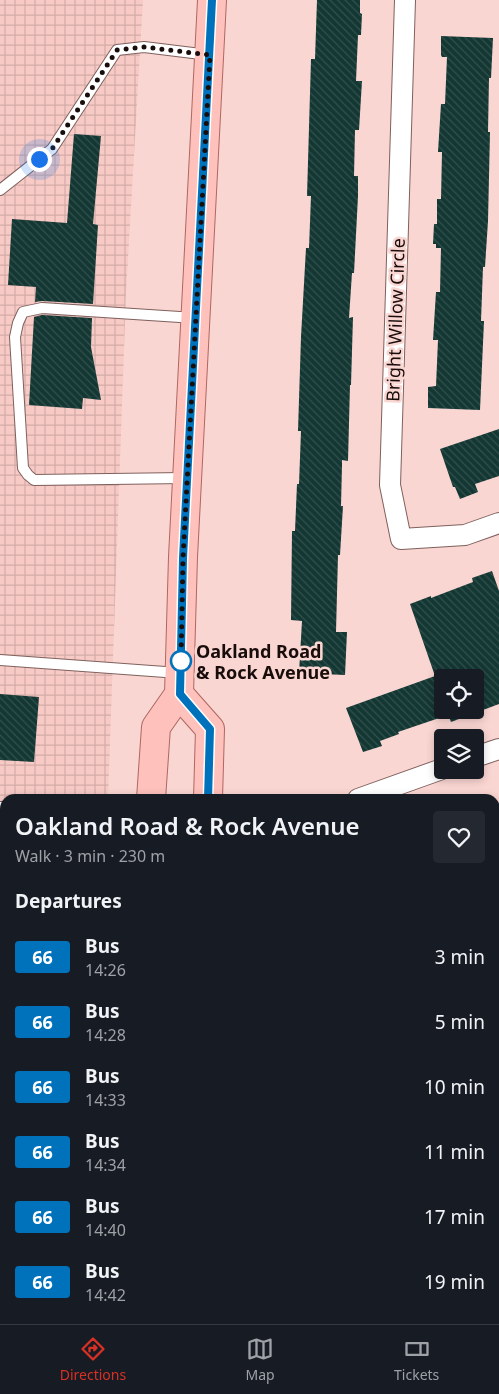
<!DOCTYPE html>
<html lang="en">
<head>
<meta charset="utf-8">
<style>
  :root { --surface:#171b24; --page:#242831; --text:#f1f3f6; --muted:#9ea1a6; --line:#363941; --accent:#d93025 }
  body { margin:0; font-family:"Noto Sans",sans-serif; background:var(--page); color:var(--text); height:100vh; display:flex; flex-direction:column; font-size:19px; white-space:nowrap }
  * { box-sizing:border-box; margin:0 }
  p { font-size:16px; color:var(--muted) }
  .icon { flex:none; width:28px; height:28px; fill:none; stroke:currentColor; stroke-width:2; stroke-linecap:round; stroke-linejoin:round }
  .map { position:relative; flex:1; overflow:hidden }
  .drawer { position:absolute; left:0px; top:794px; width:500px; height:531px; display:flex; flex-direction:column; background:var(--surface); border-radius:15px 15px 0 0; box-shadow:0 2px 8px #0003 }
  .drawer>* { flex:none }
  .badge { padding:0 10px; border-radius:4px; font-size:18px; line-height:32px }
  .controls { position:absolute; left:434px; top:669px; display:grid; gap:10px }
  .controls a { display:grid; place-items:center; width:50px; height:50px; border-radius:5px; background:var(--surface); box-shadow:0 2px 8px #0003; font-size:25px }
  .you { position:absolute; width:25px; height:25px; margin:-12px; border:4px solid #fff; border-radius:50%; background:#1a73e8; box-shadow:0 0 0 8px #1a73e833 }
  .map>.badge { position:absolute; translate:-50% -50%; box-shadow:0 0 0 2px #fff }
  h2 { padding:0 15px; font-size:19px; line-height:45px }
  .round { display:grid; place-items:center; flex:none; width:52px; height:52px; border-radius:5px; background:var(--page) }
  .overview { display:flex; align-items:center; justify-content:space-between; height:85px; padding:0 15px }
  h1 { font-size:24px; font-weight:600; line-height:38px }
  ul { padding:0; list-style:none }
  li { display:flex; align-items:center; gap:15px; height:65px; padding:0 15px }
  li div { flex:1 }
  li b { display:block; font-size:19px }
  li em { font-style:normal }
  li .badge { min-width:55px; font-weight:700; text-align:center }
  .menu { display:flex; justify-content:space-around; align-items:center; height:70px; border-top:1px solid var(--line); background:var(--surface); font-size:14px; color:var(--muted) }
  .menu a { display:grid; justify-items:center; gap:2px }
  .menu .on { color:var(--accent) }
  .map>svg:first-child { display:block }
</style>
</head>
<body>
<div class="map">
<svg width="499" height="1324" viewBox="0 0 499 1324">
  <defs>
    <pattern id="industrial-grid" width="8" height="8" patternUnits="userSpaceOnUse" patternTransform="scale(1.25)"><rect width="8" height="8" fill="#f7cac5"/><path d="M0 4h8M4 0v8" fill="none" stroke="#d3aca8"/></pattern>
    <pattern id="grass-tufts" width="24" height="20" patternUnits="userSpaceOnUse" patternTransform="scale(1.25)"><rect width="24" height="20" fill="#f9bdb6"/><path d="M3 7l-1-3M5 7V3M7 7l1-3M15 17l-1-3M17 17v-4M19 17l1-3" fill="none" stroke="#d5a19b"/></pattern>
    <pattern id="building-back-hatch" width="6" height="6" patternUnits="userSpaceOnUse" patternTransform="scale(1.25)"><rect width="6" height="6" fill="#133733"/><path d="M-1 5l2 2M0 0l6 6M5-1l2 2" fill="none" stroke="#34504d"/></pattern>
  </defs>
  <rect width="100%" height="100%" fill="#fad6d2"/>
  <path fill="url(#industrial-grid)" d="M0 0H143L126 293 108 799H5V1320H89V1324H0Z"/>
  <path fill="url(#grass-tufts)" d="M499 968V1146L495 1151V970Z
    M230 1320 320 1322V1324H230Z"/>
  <path fill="url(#building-back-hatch)" fill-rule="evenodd" d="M317 0H360V13L362 14 361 35H358L356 81H362L359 130H355L354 176H358V196L354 273H352L349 318 353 317 351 385H350L348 461 342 460V465L341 506H343L340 555H338L336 632H347L345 675 299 673 302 621 291 620 292 531H295L297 484H299L301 431H298L301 337 306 248H309L311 196H307L311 59H315Z
    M441 36 493 38 491 78H489L488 132H490L488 221 485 267H483L481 321H484L480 410 428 408V387L436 386 438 340H433L436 292H440L441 248H436V244H433L434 224H437V199H441L442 152H438L441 104H445L447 57H442L441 55Z
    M74 134 101 136 93 224 98 225 93 304 42 301 35 302 36 287 8 285 12 219 67 223Z
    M42 315 92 318 91 347 101 400 83 398 82 409 29 405 34 317Z
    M499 429V476L475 484 478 492 460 499 455 487H453L440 449Z
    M492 571 499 591V704L451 722 448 715 398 732 399 734 380 741 382 746 363 752 346 708 435 676 410 604 431 596V598L473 582 472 578ZM442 678H475V710H442Z
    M0 694 39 697 34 762 0 760Z"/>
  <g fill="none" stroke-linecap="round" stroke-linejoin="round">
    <g stroke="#7f605d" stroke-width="12">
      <path id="lane" d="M0 190 52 149 117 50 144 47 209 55
        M185 478 34 480 28 475 23 468 15 337 18 323 23 312 42 308 195 318
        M0 660 179 673
        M0 807H5
        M0 1054 5 1053
        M33 1324V1320"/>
    </g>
    <g stroke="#7f605d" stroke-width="22">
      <path id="street" d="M405 0 390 485 401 539 465 535 499 523
        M475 757 499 749
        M358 799 442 769
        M495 880 499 878
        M495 1283 499 1278
        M327 1324V1320
        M462 1324 465 1320"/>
    </g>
    <g stroke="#ae6761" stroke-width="30">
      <path id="primary" d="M179 694 210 729 208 799
        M151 799 156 727 179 694 183 557 212 0
        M127 1324V1320
        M189 1324V1320"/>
    </g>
    <path stroke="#987f7c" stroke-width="3" stroke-dasharray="2.5 4" stroke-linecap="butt" d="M495 967 499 966
      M495 1156 499 1151"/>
    <use href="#lane" stroke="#fff" stroke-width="10"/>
    <use href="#street" stroke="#fff" stroke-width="20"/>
    <use href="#primary" stroke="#fec1bc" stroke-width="28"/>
  </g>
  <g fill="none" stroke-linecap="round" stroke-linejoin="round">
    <g stroke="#fff" stroke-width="11">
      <path id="line" d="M208 799 210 729 180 694 183 558 212 0"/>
    </g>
    <use href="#line" stroke="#0072bc" stroke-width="8"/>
    <path stroke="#190d0c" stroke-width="5" stroke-dasharray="0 9" d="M39 159 52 149 117 50 144 47 210 55 183 558 181 661"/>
  </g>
  <circle fill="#fff" stroke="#0072bc" stroke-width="2.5" cx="181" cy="661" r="10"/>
  <g text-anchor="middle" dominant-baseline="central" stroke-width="5" stroke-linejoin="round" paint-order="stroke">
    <g font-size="18" fill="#190d0c" stroke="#fad6d2">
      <text transform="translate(395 320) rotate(-88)">Bright Willow Circle</text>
    </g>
    <g font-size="18" font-weight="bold" fill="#190d0c" stroke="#fad6d2" text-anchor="start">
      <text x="196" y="651">Oakland Road<tspan x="196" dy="21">&amp; Rock Avenue</tspan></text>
    </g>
  </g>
</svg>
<div class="controls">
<a><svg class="icon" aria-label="locate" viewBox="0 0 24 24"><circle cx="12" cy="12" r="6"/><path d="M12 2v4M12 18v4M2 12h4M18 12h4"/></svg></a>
<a><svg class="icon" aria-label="layers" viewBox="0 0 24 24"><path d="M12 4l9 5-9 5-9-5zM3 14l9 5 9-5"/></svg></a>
</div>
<div class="you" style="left:39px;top:159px"></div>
<section class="drawer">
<div class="overview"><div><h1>Oakland Road &amp; Rock Avenue</h1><p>Walk · 3 min · 230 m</p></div><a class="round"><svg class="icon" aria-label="heart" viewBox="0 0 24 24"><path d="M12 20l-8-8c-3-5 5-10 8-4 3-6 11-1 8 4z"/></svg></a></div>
<h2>Departures</h2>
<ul>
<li><span class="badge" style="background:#0072bc;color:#fff">66</span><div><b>Bus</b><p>14:26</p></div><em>3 min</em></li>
<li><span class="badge" style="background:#0072bc;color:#fff">66</span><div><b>Bus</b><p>14:28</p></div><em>5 min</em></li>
<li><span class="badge" style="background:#0072bc;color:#fff">66</span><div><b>Bus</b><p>14:33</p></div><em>10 min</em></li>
<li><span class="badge" style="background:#0072bc;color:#fff">66</span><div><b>Bus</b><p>14:34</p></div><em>11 min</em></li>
<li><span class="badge" style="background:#0072bc;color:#fff">66</span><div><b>Bus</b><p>14:40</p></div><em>17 min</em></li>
<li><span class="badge" style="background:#0072bc;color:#fff">66</span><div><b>Bus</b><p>14:42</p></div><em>19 min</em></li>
</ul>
</section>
</div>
<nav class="menu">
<a class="on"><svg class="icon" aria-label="directions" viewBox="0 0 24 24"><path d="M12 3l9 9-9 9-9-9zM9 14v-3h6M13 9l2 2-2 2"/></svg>Directions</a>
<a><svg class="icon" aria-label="map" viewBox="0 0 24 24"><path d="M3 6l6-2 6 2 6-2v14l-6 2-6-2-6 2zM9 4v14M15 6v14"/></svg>Map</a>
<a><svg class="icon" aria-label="tickets" viewBox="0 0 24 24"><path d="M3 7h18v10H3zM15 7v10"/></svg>Tickets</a>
</nav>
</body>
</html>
